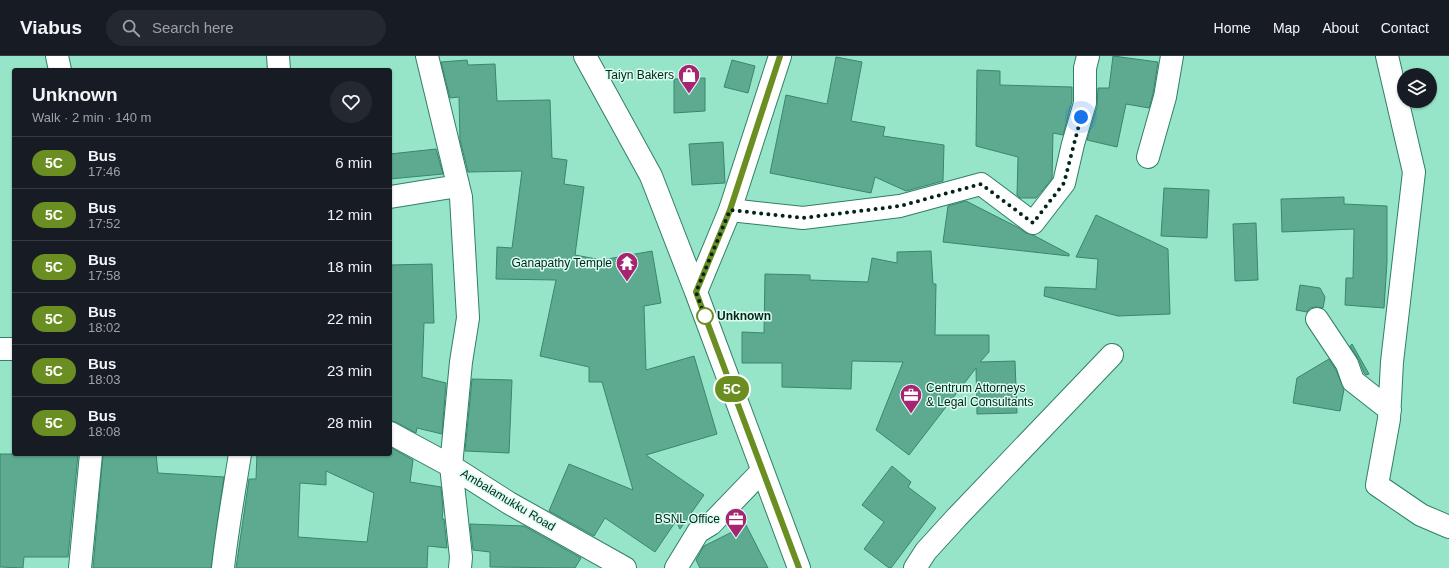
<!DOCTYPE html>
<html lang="en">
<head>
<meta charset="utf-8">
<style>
  :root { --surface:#171b24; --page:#242831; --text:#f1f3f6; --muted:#9ea1a6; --line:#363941 }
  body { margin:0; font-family:Arial,sans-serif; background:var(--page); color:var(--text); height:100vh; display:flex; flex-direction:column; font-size:15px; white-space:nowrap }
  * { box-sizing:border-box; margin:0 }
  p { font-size:13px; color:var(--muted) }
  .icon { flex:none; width:22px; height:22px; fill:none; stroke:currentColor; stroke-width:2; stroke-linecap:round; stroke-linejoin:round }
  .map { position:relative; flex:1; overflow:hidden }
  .panel { position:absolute; left:12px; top:12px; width:380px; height:388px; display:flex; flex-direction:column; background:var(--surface); border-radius:4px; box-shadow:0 1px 3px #0004 }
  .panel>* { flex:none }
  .badge { padding:0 8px; border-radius:13px; font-size:14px; line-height:26px }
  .fabs { position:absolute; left:1397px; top:12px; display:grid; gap:8px }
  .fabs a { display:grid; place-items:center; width:40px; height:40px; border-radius:50%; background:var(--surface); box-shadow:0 1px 3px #0004; font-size:20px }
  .you { position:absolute; width:20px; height:20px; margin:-10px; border:3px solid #fff; border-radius:50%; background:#1a73e8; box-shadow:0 0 0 6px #1a73e833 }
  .map>.badge { position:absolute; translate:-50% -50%; box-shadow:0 0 0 2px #fff }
  .round { display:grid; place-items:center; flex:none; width:42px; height:42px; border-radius:21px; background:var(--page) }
  .summary { display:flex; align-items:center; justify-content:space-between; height:68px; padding:0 20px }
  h1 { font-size:19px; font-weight:700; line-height:30px }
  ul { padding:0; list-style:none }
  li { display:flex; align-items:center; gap:12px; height:52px; padding:0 20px; border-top:1px solid var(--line) }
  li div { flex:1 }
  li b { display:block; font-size:15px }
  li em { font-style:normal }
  li .badge { min-width:44px; font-weight:700; text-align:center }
  header { display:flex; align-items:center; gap:24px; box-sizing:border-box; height:56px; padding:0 20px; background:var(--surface); border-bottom:1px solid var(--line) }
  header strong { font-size:19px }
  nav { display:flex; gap:22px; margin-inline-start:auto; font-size:14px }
  .search { width:280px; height:36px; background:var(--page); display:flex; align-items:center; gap:10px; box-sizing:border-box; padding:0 14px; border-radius:22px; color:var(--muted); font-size:15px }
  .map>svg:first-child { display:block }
</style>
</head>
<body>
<header>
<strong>Viabus</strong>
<div class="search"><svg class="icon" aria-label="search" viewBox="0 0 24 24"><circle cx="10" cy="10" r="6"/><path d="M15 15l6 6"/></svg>Search here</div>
<nav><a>Home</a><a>Map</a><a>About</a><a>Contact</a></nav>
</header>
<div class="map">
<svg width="1449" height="512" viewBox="0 0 1449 512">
  <rect width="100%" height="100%" fill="#97e5c9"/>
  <path fill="#5daa90" stroke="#38866e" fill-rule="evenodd" d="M1113 0 1158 6 1153 38 1149 52 1126 48 1117 91 1087 84 1097 51 1098 32H1109Z
    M836 1 862 6 851 65 885 71 883 80 944 89 943 125 906 135 875 121 871 137 770 117 786 39 827 48Z
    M467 4 468 9 495 8 497 45 550 44 552 102 567 104 564 128 584 131 575 199 602 204 652 195 661 247 644 250 646 314 694 300 717 378 646 399 704 439 680 473 676 465 655 496 605 462 594 480 549 455 569 408 633 434 602 326H589V311L540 300 556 224 496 223 497 191 512 192 522 115 468 116 460 84 459 41 450 42 441 6Z
    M732 4 755 10 748 37 724 31Z
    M977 14 1000 15V29L1072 31V45L1063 79 1053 77 1052 123 1036 142H1020L1017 139 1018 101 976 90Z
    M705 22V55L674 57V23Z
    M723 86 725 127 692 129 689 88Z
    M436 93 443 118 390 123V98Z
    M1164 132 1209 134 1207 182 1161 180Z
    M1344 141V148L1387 150V206L1384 252 1345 249 1346 222H1353L1354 173 1282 176 1281 143Z
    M966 145 1019 172 1026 177 1033 179 1069 198V200L943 186 948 150Z
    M1096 159 1168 193 1170 258 1118 260 1044 240 1045 231 1096 233 1098 203 1076 201Z
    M1256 167 1258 224 1235 225 1233 168Z
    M931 195 933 228H936L935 279H989V296L980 306 1015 305 1017 357 977 358 976 312 909 399 876 374 903 306 852 305 851 333 782 331V307H742V276L764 277 765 218 810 219V224L868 226 872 202 897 207V196Z
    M432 208 434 267H424L422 321 446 327 442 378 417 372 416 377 396 366 390 365V209Z
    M1300 229 1320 232 1325 241 1323 252 1316 251 1310 252 1307 256 1296 254Z
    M1352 288 1369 318 1366 319 1364 317 1359 304 1350 290Z
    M1329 303 1336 314 1344 333 1340 355 1293 347 1297 322Z
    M472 323 512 324 509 397 465 395Z
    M390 391 413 404 410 426 441 431 443 454 442 463H444L447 492 428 490 427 512H236L249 423H256L257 398H390ZM326 415 374 437 367 486 298 481 300 427 326 429Z
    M0 398H78L68 501H24L23 512 0 511Z
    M103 398H156L158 417 224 421 211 512H93Z
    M892 410 911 426 908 431 936 452 891 512H889L864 493 884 466 862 449Z
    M470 468 524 470 581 502 575 512 490 511V496L473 494Z
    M746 469 768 512H700L696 504 704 490Z"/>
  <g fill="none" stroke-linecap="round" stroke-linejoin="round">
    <g stroke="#307f67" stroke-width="24">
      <path id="minor" d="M57 0 60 14
        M278 0 279 14
        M427 0 461 141 468 262 461 306 451 410 461 501 460 512
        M1387 0 1414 116 1392 306 1389 363 1377 429 1421 459 1449 471
        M1148 101 1165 41 1172 0
        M390 141 458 130
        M730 154 803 162 900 150 981 128 1033 167 1064 127 1073 88 1085 47V12L1088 0
        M1317 263 1347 308 1353 325 1390 354
        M0 293H14
        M390 377 451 410 509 447 625 512
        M80 512 91 398
        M223 512C227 474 234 436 240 398
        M676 512 698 476 711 468 762 415
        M915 512 926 495 957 461 1112 299"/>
    </g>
    <g stroke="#307f67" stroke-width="24">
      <path id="tertiary" d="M585 0 651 120 696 236
        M780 0 730 154 696 236 799 512"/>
    </g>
    <use href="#minor" stroke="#fff" stroke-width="22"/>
    <use href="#tertiary" stroke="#fff" stroke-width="22"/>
  </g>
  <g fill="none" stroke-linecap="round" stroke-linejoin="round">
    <g stroke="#fff" stroke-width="9">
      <path id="line" d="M780 0 730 154 696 236 799 512"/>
    </g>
    <use href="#line" stroke="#6b8e23" stroke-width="6"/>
    <path stroke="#03241a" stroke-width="4" stroke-dasharray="0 7.2" d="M705 260 707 266 696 236 730 154 803 162 900 150 981 128 1033 167 1064 127 1081 61"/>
  </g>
  <defs>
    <g id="shop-pin" transform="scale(1.15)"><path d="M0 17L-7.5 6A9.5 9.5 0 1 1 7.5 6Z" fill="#a62471" stroke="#d8fdef"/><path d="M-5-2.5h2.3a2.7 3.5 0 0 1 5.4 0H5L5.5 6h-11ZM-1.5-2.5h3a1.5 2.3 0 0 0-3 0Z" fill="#fff"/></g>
    <g id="temple-pin" transform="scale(1.15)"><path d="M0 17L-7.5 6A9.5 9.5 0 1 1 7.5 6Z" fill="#a62471" stroke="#d8fdef"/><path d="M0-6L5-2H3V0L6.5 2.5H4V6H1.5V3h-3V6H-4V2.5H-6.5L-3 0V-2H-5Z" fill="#fff"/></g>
    <g id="office-pin" transform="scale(1.15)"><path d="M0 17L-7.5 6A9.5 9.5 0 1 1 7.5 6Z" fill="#a62471" stroke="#d8fdef"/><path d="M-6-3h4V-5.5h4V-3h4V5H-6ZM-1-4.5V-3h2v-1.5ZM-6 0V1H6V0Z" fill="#fff"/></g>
  </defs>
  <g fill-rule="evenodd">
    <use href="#shop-pin" x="689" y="19"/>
    <use href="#temple-pin" x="627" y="207"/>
    <use href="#office-pin" x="911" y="339"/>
    <use href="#office-pin" x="736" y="463"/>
  </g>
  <circle fill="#fff" stroke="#6b8e23" stroke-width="2" cx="705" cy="260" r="8"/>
  <g text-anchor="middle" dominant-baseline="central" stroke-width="3" stroke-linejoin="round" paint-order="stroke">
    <g font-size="12" fill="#03241a" stroke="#d8fdef" text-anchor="end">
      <text x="674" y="19">Taiyn Bakers</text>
      <text x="612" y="207">Ganapathy Temple</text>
      <text x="926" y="332" text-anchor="start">Centrum Attorneys<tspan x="926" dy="14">&amp; Legal Consultants</tspan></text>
      <text x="720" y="463">BSNL Office</text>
    </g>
    <g font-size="12" font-weight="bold" fill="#03241a" stroke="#d8fdef" text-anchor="start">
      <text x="717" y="260">Unknown</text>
    </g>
    <g font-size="12" fill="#03241a" stroke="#d8fdef">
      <text transform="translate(508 444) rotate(31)">Ambalamukku Road</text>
    </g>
  </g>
</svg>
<div class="fabs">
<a><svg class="icon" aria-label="layers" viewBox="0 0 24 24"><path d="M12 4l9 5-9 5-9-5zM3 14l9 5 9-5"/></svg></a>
</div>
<div class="you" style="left:1081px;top:61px"></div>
<b class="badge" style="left:732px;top:333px;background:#6b8e23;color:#fff">5C</b>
<section class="panel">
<div class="summary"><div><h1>Unknown</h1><p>Walk · 2 min · 140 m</p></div><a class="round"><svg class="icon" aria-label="heart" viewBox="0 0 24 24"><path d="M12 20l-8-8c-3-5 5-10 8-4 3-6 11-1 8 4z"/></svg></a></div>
<ul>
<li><span class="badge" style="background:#6b8e23;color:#fff">5C</span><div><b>Bus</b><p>17:46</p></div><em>6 min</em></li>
<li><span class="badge" style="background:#6b8e23;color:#fff">5C</span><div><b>Bus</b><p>17:52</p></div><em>12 min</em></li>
<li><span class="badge" style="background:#6b8e23;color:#fff">5C</span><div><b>Bus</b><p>17:58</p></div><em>18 min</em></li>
<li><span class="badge" style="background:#6b8e23;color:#fff">5C</span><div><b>Bus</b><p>18:02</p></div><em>22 min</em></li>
<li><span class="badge" style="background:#6b8e23;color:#fff">5C</span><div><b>Bus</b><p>18:03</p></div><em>23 min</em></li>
<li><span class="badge" style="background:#6b8e23;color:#fff">5C</span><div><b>Bus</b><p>18:08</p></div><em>28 min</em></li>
</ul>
</section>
</div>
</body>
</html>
